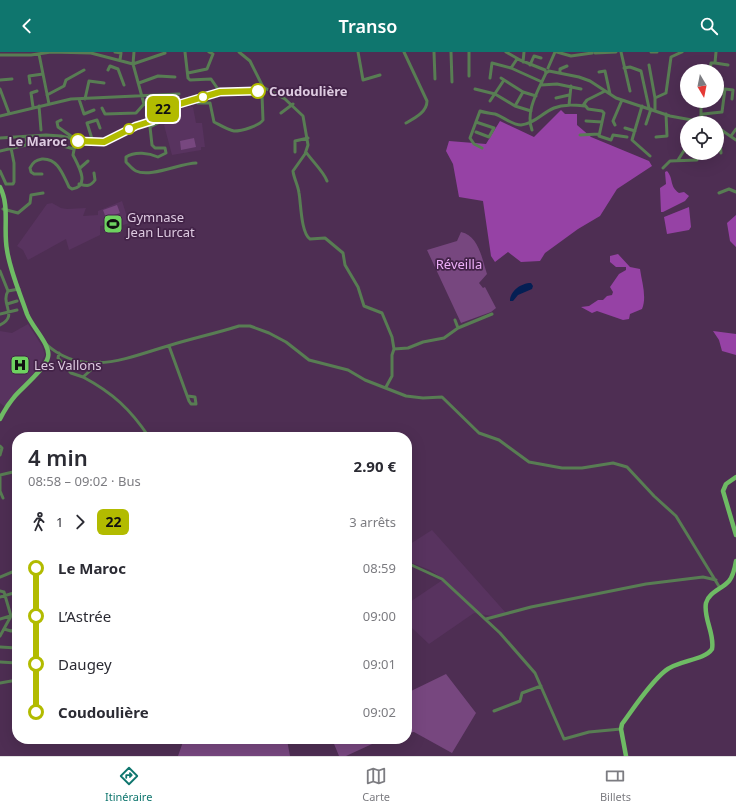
<!DOCTYPE html>
<html lang="fr">
<head>
<meta charset="utf-8">
<style>
  :root { --surface:#fff; --page:#f2f2f3; --text:#2b2b33; --muted:#7c7c81; --line:#e1e1e2; --accent:#0f766e }
  body { margin:0; font-family:"Noto Sans",sans-serif; background:var(--page); color:var(--text); height:100vh; display:flex; flex-direction:column; font-size:15px; white-space:nowrap }
  * { box-sizing:border-box; margin:0 }
  p { font-size:13px; color:var(--muted) }
  .icon { flex:none; width:22px; height:22px; fill:none; stroke:currentColor; stroke-width:2; stroke-linecap:round; stroke-linejoin:round }
  .map { position:relative; flex:1; overflow:hidden }
  .side { position:absolute; left:12px; top:380px; width:400px; height:312px; display:flex; flex-direction:column; background:var(--surface); border-radius:16px; box-shadow:0 4px 16px #0002 }
  .side>* { flex:none }
  .badge { padding:0 8px; border-radius:6px; font-size:14px; line-height:26px }
  .needle { width:26px; rotate:170deg }
  .tools { position:absolute; left:680px; top:12px; display:grid; gap:8px }
  .tools a { display:grid; place-items:center; width:44px; height:44px; border-radius:50%; background:var(--surface); box-shadow:0 4px 16px #0002; font-size:20px }
  .map>.badge { position:absolute; translate:-50% -50%; box-shadow:0 0 0 2px #fff }
  .legs { display:flex; align-items:center; gap:6px; height:44px; padding:0 16px; font-size:13px }
  .legs p { margin-inline-start:auto }
  .summary { display:flex; align-items:center; justify-content:space-between; height:68px; padding:0 16px }
  h1 { font-size:22px; font-weight:600; line-height:30px }
  ul { padding:0 16px; list-style:none }
  li { display:flex; align-items:center; gap:14px; height:48px; font-size:15px }
  li i { display:grid; place-items:center; width:6px; height:100%; margin:0 5px; background:currentColor }
  li i::after { content:''; width:10px; height:10px; margin:-5px; border:3px solid; border-radius:50%; background:var(--surface) }
  li p { margin-inline-start:auto }
  li:first-child i { background:linear-gradient(#0000 50%,currentColor 0) }
  li:last-child i { background:linear-gradient(currentColor 50%,#0000 0) }
  header { display:flex; justify-content:space-between; align-items:center; height:52px; padding:0 16px; background:var(--accent); color:#fff; font-size:18px; font-weight:600 }
  .menu { display:flex; justify-content:space-around; align-items:center; height:56px; border-top:1px solid var(--line); background:var(--surface); font-size:11px; color:var(--muted) }
  .menu a { display:grid; justify-items:center; gap:2px }
  .menu .on { color:var(--accent) }
  .map>svg:first-child { display:block }
</style>
</head>
<body>
<header><svg class="icon" aria-label="back" viewBox="0 0 24 24"><path d="M15 5l-7 7 7 7"/></svg>Transo<svg class="icon" aria-label="search" viewBox="0 0 24 24"><circle cx="10" cy="10" r="6"/><path d="M15 15l6 6"/></svg></header>
<div class="map">
<svg width="736" height="704" viewBox="0 0 736 704">
  <rect width="100%" height="100%" fill="#4e2e53"/>
  <path fill="#58335f" d="M180 55H193L196 71H202L205 95H201V98L172 103 164 73 175 64V57Z
    M122 149 129 171 107 179 105 173 100 174V183L69 198 66 187 28 208 23 198 17 194 47 152 52 151 61 156 67 157 86 156 83 164 98 163V159Z
    M28 272 42 294 45 303 38 316 5 355 0 351V279L12 281Z
    M432 478 506 561 492 564 474 561 429 592 412 576 407 567V552L444 527 430 518 407 509V494Z"/>
  <path fill="#77477f" d="M194 86 196 95 181 98 180 89Z
    M117 153 120 161 106 166 103 158Z
    M461 180C479 184 482 207 487 222L479 231 483 236 485 235 496 256 491 260 461 271 427 198 457 189Z
    M446 622 476 661 452 701 414 680 407 681V639L409 640Z
    M184 687H289L287 688 290 704H178Z
    M332 687H383L346 704H339Z"/>
  <path fill="#9642a5" d="M561 58 565 62H577V73L591 85 649 109 652 114 617 137 600 164 578 177 545 201 540 209 521 210 508 200 495 210 491 204 483 149 459 145 453 112 446 99 449 89 486 92 500 69 534 85Z
    M667 119C674 127 669 134 679 141L684 140 689 144 685 149 663 160H661L660 136 666 132 665 120Z
    M689 155 691 175 689 178 667 182 664 165Z
    M736 163V195L730 189 727 171Z
    M618 202 630 215 640 217C642 231 647 245 642 257L630 262 629 267 623 268 597 259 592 261 581 255 589 254 598 248H603L607 244 612 243 613 240 610 235 619 222 626 218V215H616L610 210V204Z
    M713 279 736 282V303L722 299 719 288Z"/>
  <path fill="#041f54" d="M531 231 533 234 532 237 518 243 513 249H510C510 239 521 231 531 231Z"/>
  <g fill="none" stroke-linecap="round" stroke-linejoin="round">
    <path stroke="#587d53" stroke-width="3" d="M115 0 121 1 120 8
      M134 0 133 12 144 52 155 58
      M185 0 188 26 190 28 211 27 220 40
      M239 0 250 9 263 35 285 47 303 64 308 93 305 102 293 119C294 127 298 133 299 141 301 152 301 181 310 187L325 186 343 201 345 213 358 235 364 254 382 261 392 285 394 297 392 303V324L386 335
      M358 0 363 28 380 23
      M404 0 427 49C427 60 415 66 406 71
      M434 0 435 27
      M451 0 452 30
      M506 0 520 8 545 18 546 21 549 19 579 25 590 29 616 46 670 64 708 71
      M557 0 571 4 592 1
      M621 0 630 39
      M651 0H657
      M595 1 616 0
      M39 2 49 52
      M0 3H31L51 0 91 1 133 12 165 1
      M523 10 524 0
      M715 11 728 13
      M530 13 534 4 541 6
      M649 13 655 46
      M511 16 542 30
      M548 16 555 0
      M624 16 630 15 641 19 649 56
      M108 18 110 14 118 17 124 33
      M710 19 711 11H715L716 0
      M599 20 605 19 610 42
      M188 21 207 17 213 2 209 0
      M560 21V17L567 14
      M469 24V0
      M490 26 492 11 511 16 517 7
      M501 26 523 40 536 44
      M0 28 12 27
      M30 31 29 24 43 22
      M139 31 158 24 175 25
      M541 33 557 32 581 37
      M0 37 9 61
      M475 37 495 42 515 54 531 59
      M605 39 587 48 584 52 588 57 602 59 604 61 599 84 611 88 613 83 627 85
      M47 43 64 34 66 28 84 18
      M556 46 569 43
      M79 47 84 62 94 58
      M85 47 89 29 104 31
      M490 49 504 28
      M198 51H210L214 70C220 73 228 78 234 79 242 79 259 74 263 68L262 43 260 39
      M569 53 571 34
      M39 54 41 78
      M515 54 523 40
      M642 54 632 88 650 104
      M33 55 31 41 37 39
      M102 56 105 62 136 61 144 52
      M155 58 220 40 253 41 261 38
      M655 58V46L666 41 671 5 682 0
      M159 61 160 70 150 75 152 93 155 96H165L166 101 158 105C149 101 135 99 126 105V110C129 113 132 117 136 119 150 126 181 111 196 111
      M281 61 293 52
      M701 63V49
      M0 64 71 47 179 42
      M61 68 57 70 58 75 71 84V87
      M697 68 703 62 722 60 725 37 733 38 732 47
      M586 69 602 70
      M476 70 494 76 489 85 476 80
      M646 72 651 57
      M615 73 613 69 622 48
      M717 75 736 88
      M625 76 635 79
      M532 78C525 59 538 39 546 21
      M580 83 599 82
      M731 84 736 77
      M656 85 667 84 666 62
      M0 86 46 83 61 84 85 90H104L136 74 152 69 159 61V58
      M93 90 87 71 97 68 100 76
      M717 90 720 91 721 101
      M63 94 74 97
      M482 96 474 92 470 86 480 59C485 61 491 61 495 62 504 65 512 73 521 73 534 72 542 61 554 56 564 52 574 53 585 54
      M0 99 26 93 27 91 26 85
      M295 100V89L308 86
      M306 100C312 109 324 120 327 129
      M678 108 685 97V82L687 80
      M80 116 88 109
      M663 116 670 109 697 108V101
      M0 119 6 132H13L14 130V111L11 96
      M42 122H34L31 120 30 116C33 110 36 108 42 107 58 106 63 123 69 135L72 137C91 134 78 113 73 103L76 88
      M79 132C87 134 90 135 95 128L94 121
      M719 141 729 137 736 140
      M3 157 18 161 30 151 31 143 43 141
      M0 219 8 239 19 237
      M7 252 17 249
      M0 262 17 258
      M455 268 458 276
      M0 273C19 264 0 252 8 239
      M46 292C84 327 129 305 171 293 194 286 217 281 239 274H250L269 281 286 290 309 308 348 318 365 328 406 344 423 346 442 345 479 381 499 388 529 410 562 416H582L613 411 627 415 654 444 676 464 720 536
      M169 294 189 349 191 352H196L195 345 188 344
      M394 297 408 296 423 290 444 286 458 276 492 262
      M59 301 58 306 71 321 83 325 100 310
      M83 325C113 341 130 357 149 385
      M0 394 2 396 0 403
      M0 423V439L3 446
      M0 423 17 419
      M407 511 442 527 500 581 535 621 564 687 589 680 621 677
      M0 525 17 518
      M0 539 4 540 11 564
      M0 545 17 540
      M0 567 17 562
      M486 567 531 555 646 532 703 525 716 528
      M4 577 11 579 17 577
      M0 584 11 564
      M0 595 17 596
      M0 610 17 611
      M0 631 17 628
      M494 659 520 649 522 641 541 634"/>
    <path stroke="#6ebb64" stroke-width="4.5" d="M0 135C10 154 3 177 7 198 10 219 20 241 27 262 32 275 51 293 48 305 46 316 23 335 15 344 9 351 4 359 0 367
      M736 425 726 432 723 439 736 483
      M626 704 621 677 622 672C634 656 649 632 665 619 677 608 704 609 712 597 715 582 703 566 706 551 709 540 722 537 729 529 733 524 735 515 736 509"/>
  </g>
  <g fill="none" stroke-linecap="round" stroke-linejoin="round">
    <g stroke="#fff" stroke-width="9">
      <path id="line-1" d="M78 89 104 90 136 74 152 69 160 61 159 58 220 40 258 39"/>
    </g>
    <use href="#line-1" stroke="#b2bb00" stroke-width="6"/>
  </g>
  <defs>
    <g id="stadium-square" transform="scale(1)"><rect x="-9" y="-9" width="18" height="18" rx="4" fill="#6ed360" stroke="#432348"/><path d="M0-5a6.5 5 0 1 0 0 10a6.5 5 0 1 0 0-10ZM-3.5-1.8h7v3.6h-7Z" fill="#111"/></g>
    <g id="hospital-square" transform="scale(1)"><rect x="-9" y="-9" width="18" height="18" rx="4" fill="#6ed360" stroke="#432348"/><path d="M-5-5h3v3.5h4V-5h3V5h-3V1.5h-4V5h-3Z" fill="#111"/></g>
  </defs>
  <g fill-rule="evenodd">
    <use href="#stadium-square" x="113" y="172"/>
    <use href="#hospital-square" x="20" y="313"/>
  </g>
  <g fill="#fff" stroke="#b2bb00" stroke-width="2">
    <circle cx="258" cy="39" r="7"/>
    <circle cx="203" cy="45" r="5"/>
    <circle cx="129" cy="77" r="5"/>
    <circle cx="78" cy="89" r="7"/>
  </g>
  <g text-anchor="middle" dominant-baseline="central" stroke-width="3.5" stroke-linejoin="round" paint-order="stroke">
    <g font-size="13" font-weight="bold" fill="#decbe1" stroke="#432348" text-anchor="start">
      <text x="269" y="39">Coudoulière</text>
      <text x="67" y="89" text-anchor="end">Le Maroc</text>
    </g>
    <g font-size="13" fill="#decbe1" stroke="#432348" text-anchor="start">
      <text x="127" y="165">Gymnase<tspan x="127" dy="15">Jean Lurcat</tspan></text>
      <text x="34" y="313">Les Vallons</text>
    </g>
    <g font-size="13" fill="#eeb0f9" stroke="#432348">
      <text x="459" y="212">Réveilla</text>
    </g>
  </g>
</svg>
<div class="tools">
<a><svg class="needle" viewBox="-14 -14 28 28"><path d="M0-13l5 13h-10z" fill="#e53935"/><path d="M0 13l5-13h-10z" fill="#7c7c81"/></svg></a>
<a><svg class="icon" aria-label="locate" viewBox="0 0 24 24"><circle cx="12" cy="12" r="6"/><path d="M12 2v4M12 18v4M2 12h4M18 12h4"/></svg></a>
</div>
<b class="badge" style="left:163px;top:57px;background:#b2bb00;color:#111">22</b>
<section class="side">
<div class="summary"><div><h1>4 min</h1><p>08:58 – 09:02 · Bus</p></div><b>2.90 €</b></div>
<div class="legs"><svg class="icon" aria-label="walk" viewBox="0 0 24 24"><circle cx="13" cy="4" r="2"/><path d="M13 8l-2 6 4 7M11 14l-3 7M7 12l3-4h3l4 4"/></svg>1<svg class="icon" aria-label="forward" viewBox="0 0 24 24"><path d="M9 5l7 7-7 7"/></svg><b class="badge" style="background:#b2bb00;color:#111">22</b><p>3 arrêts</p></div>
<ul>
<li><i style="color:#b2bb00"></i><b>Le Maroc</b><p>08:59</p></li>
<li><i style="color:#b2bb00"></i><span>L’Astrée</span><p>09:00</p></li>
<li><i style="color:#b2bb00"></i><span>Daugey</span><p>09:01</p></li>
<li><i style="color:#b2bb00"></i><b>Coudoulière</b><p>09:02</p></li>
</ul>
</section>
</div>
<nav class="menu">
<a class="on"><svg class="icon" aria-label="directions" viewBox="0 0 24 24"><path d="M12 3l9 9-9 9-9-9zM9 14v-3h6M13 9l2 2-2 2"/></svg>Itinéraire</a>
<a><svg class="icon" aria-label="map" viewBox="0 0 24 24"><path d="M3 6l6-2 6 2 6-2v14l-6 2-6-2-6 2zM9 4v14M15 6v14"/></svg>Carte</a>
<a><svg class="icon" aria-label="tickets" viewBox="0 0 24 24"><path d="M3 7h18v10H3zM15 7v10"/></svg>Billets</a>
</nav>
</body>
</html>
